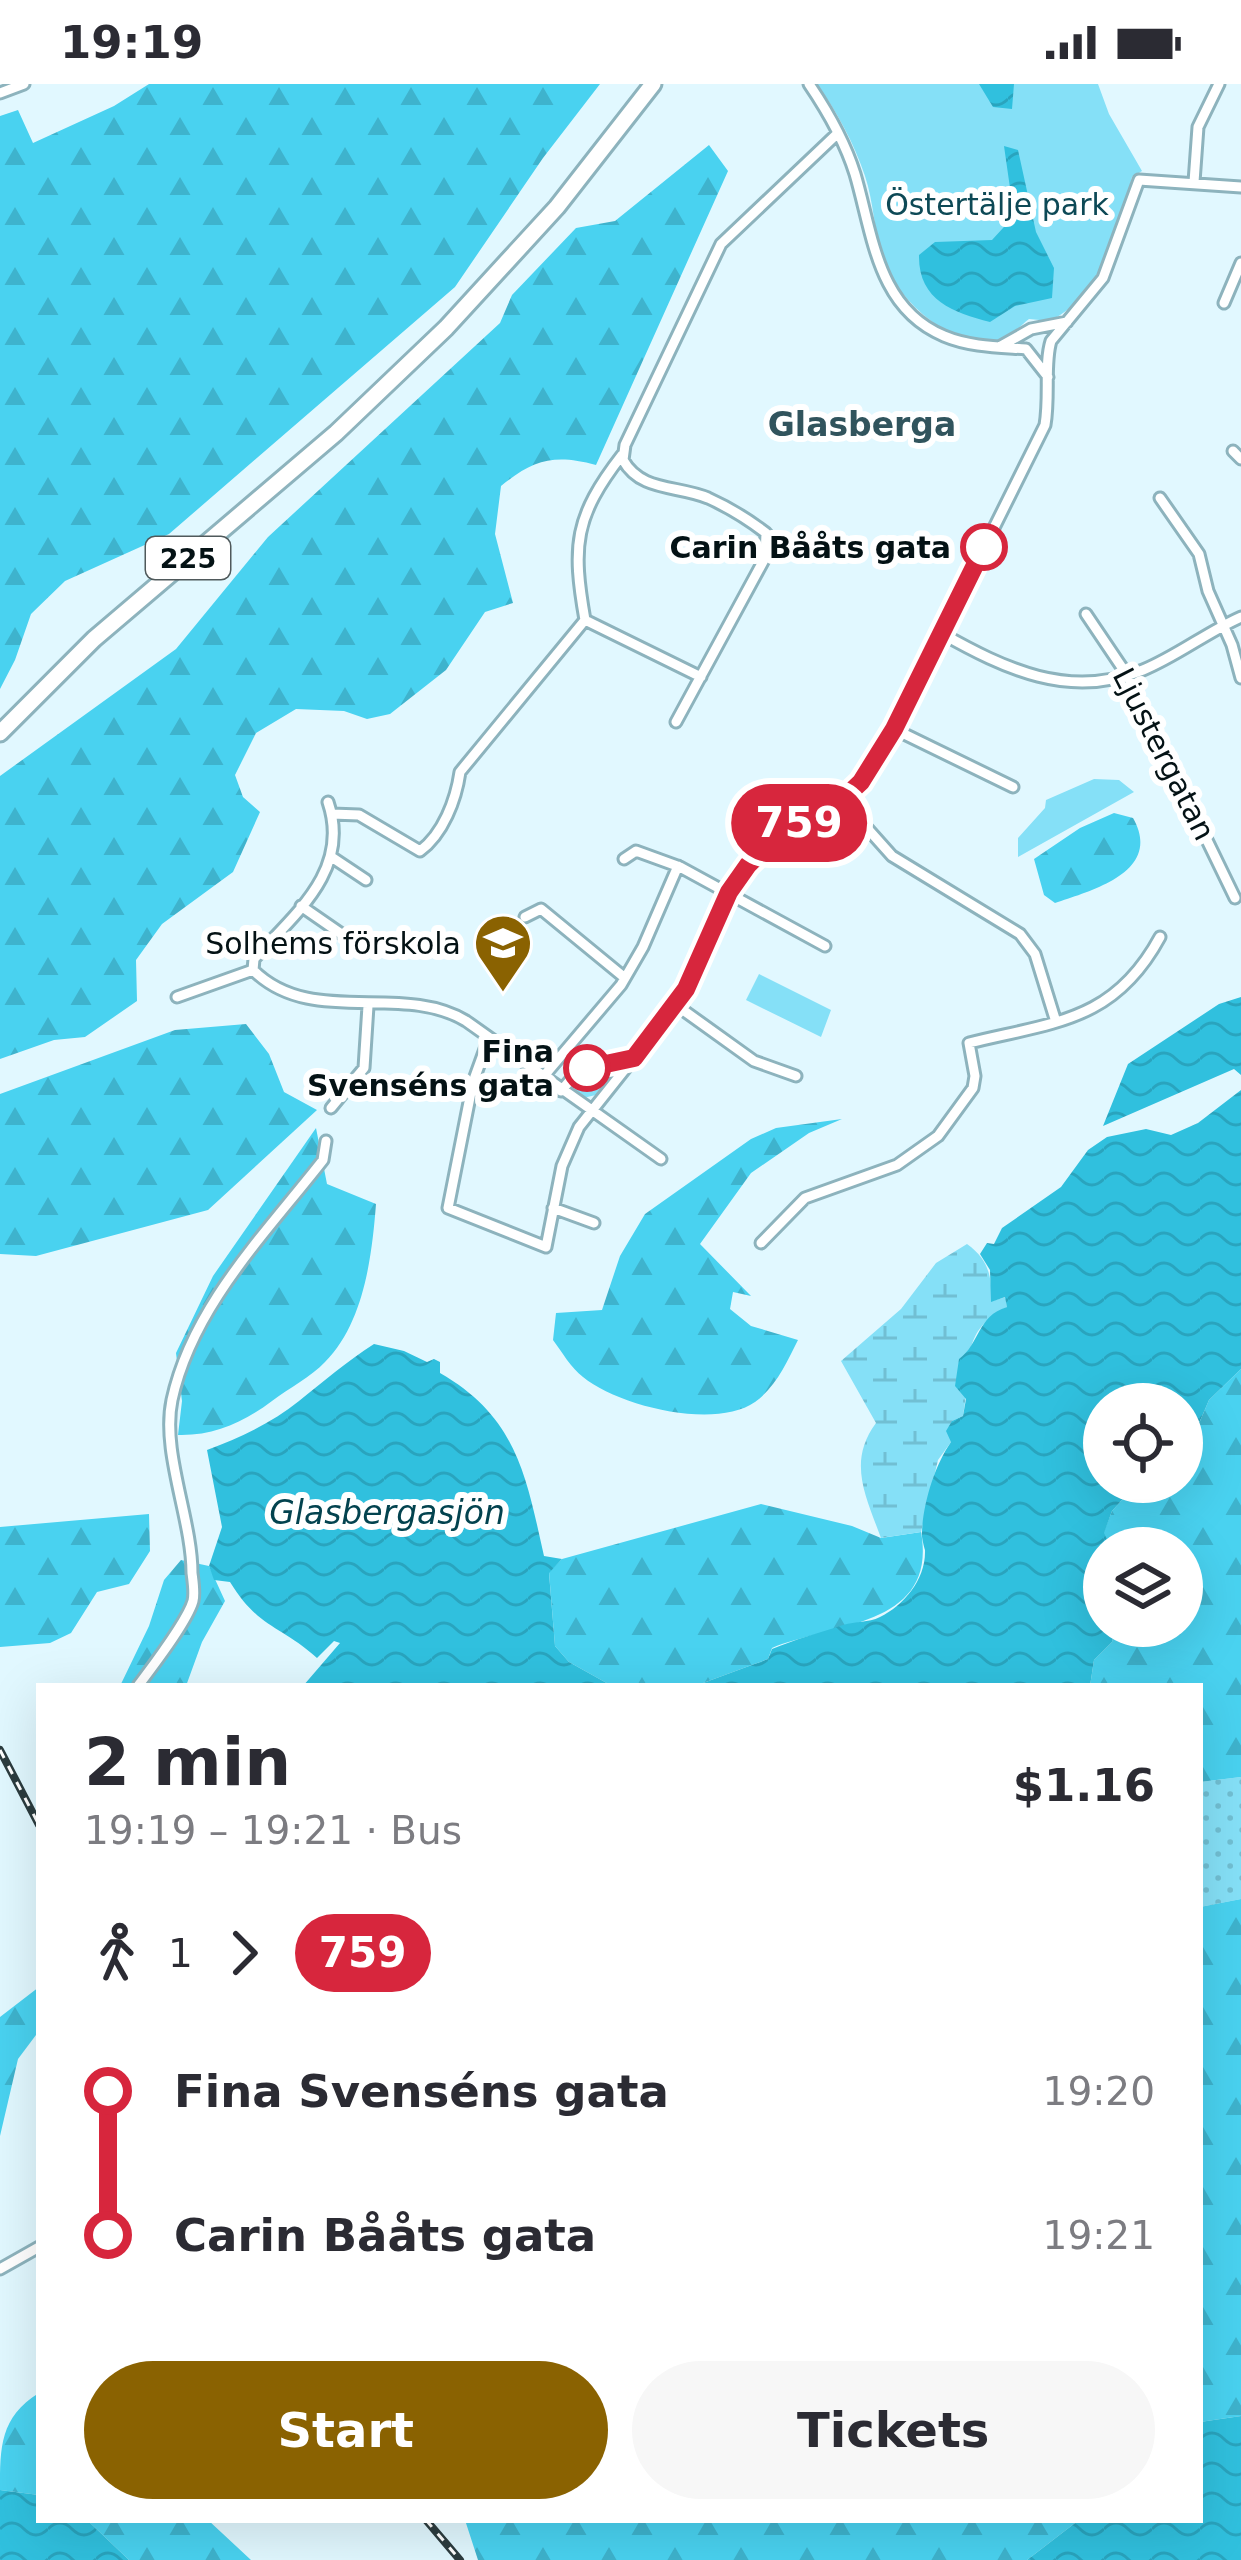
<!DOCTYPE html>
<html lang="en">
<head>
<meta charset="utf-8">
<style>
  :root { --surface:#fff; --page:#f7f7f7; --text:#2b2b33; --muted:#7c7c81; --accent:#8a6201 }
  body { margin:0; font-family:"DejaVu Sans",sans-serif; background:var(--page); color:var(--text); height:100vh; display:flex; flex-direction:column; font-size:45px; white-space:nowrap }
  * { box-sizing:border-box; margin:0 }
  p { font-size:39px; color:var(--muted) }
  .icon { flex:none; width:66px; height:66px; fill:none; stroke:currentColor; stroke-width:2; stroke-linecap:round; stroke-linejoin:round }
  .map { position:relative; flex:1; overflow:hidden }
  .drawer { position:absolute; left:36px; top:1599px; width:1167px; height:840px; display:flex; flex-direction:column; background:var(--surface); border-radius:0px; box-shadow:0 12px 48px #0002 }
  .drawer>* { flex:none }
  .badge { padding:0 24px; border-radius:39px; font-size:42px; line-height:78px }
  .buttons { position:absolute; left:1083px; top:1299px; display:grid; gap:24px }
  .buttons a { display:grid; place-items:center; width:120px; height:120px; border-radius:50%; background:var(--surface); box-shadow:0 12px 48px #0002; font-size:60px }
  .map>.badge { position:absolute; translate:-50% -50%; box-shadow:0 0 0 6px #fff }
  .legs { display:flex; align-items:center; gap:18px; height:132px; padding:0 48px; font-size:39px }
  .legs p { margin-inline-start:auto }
  .head { display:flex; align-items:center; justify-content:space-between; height:204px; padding:0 48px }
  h1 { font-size:66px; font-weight:700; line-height:90px }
  .cta { display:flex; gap:24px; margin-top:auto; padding:24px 48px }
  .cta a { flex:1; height:138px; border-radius:72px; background:var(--accent); color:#fff; font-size:48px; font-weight:700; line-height:138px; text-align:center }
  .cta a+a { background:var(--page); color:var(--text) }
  ul { padding:0 48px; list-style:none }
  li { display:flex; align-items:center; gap:42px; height:144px; font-size:45px }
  li i { display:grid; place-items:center; width:18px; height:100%; margin:0 15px; background:currentColor }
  li i::after { content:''; width:30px; height:30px; margin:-15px; border:9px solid; border-radius:50%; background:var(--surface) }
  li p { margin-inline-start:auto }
  li:first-child i { background:linear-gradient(#0000 50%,currentColor 0) }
  li:last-child i { background:linear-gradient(currentColor 50%,#0000 0) }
  .status { display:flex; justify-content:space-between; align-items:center; height:84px; padding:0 60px; background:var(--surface); direction:ltr }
  .status svg { height:33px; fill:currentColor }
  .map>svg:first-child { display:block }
</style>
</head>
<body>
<div class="status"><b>19:19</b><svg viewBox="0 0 49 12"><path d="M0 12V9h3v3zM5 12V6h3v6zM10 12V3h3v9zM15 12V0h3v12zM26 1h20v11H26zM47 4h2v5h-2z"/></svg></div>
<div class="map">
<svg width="1241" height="2476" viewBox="0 0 1241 2476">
  <defs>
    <pattern id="grass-dots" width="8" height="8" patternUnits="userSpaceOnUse" patternTransform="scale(3)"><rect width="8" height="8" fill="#85e0f7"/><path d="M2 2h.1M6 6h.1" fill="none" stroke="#71bfd3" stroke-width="1.8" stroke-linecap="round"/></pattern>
    <pattern id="forest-firs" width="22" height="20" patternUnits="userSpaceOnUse" patternTransform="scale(3)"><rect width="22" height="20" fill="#49d2f0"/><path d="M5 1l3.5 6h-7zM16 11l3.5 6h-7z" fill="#3eb3cd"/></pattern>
    <pattern id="wetland-marsh" width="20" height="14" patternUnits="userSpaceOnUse" patternTransform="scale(3)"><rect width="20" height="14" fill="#85e0f7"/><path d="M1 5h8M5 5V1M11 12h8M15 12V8" fill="none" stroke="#71bfd3"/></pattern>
    <pattern id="water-waves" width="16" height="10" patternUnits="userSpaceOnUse" patternTransform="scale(3)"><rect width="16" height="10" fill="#30c0de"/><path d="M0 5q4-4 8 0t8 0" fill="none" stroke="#29a4be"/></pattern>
  </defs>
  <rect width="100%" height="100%" fill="#e1f8ff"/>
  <path fill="url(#grass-dots)" d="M608 985 614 989 596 1011 583 1014 576 1010 574 1003 580 993Z
    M1241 1693V1815L1200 1823V1698Z"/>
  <path fill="url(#forest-firs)" d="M149 0H600L543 74 455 203 169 450 65 497 31 530 15 576 0 605V32L18 26 33 59 114 22Z
    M709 61 728 87 596 381C555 370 534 375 501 402L495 450 513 519 485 528 446 586 390 630 367 635 344 627 296 625 256 649 235 691 243 713 260 728 233 788 162 840 136 876 137 917 85 953 54 956 0 975V692L176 565 268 453 500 239 512 211 576 144 615 137Z
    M1114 729 1133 734C1163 787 1094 806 1055 819L1044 811 1034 775 1080 744Z
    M246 940 269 970 284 1008 317 1026 208 1126 36 1172 0 1170V1010L175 946Z
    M842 1035 809 1049 751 1089 700 1160 751 1212 733 1208 730 1225 751 1242 798 1256C787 1278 776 1303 755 1318 715 1346 618 1322 583 1293 571 1284 562 1268 553 1256L556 1229 602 1226 620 1172 645 1130 751 1055 776 1044Z
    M316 1044 327 1100 376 1120C372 1172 364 1239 325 1278 311 1293 289 1304 272 1317 244 1338 214 1352 178 1351L182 1317 176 1269 213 1192Z
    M1241 1285V1693L1200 1698V1602H1090L1094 1576 1112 1558 1116 1542H1182V1464H1111L1103 1450 1112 1427 1138 1398H1182V1354L1200 1337 1209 1316Z
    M761 1420 852 1442 881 1454 921 1448C938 1543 833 1539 772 1564L768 1575 695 1602H612L569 1578 555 1562 549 1488 562 1475Z
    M149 1430 150 1467 129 1500 97 1508 71 1549 50 1559 0 1563V1443Z
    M181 1476 209 1482 225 1517 202 1558 186 1602H120L149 1542 164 1496Z
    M1241 1815V2332L1200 2338V1823Z
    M39 1903V1947L18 1975 0 2052V1933Z
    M39 2309V2411L0 2406C0 2363 0 2333 39 2309Z
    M87 2436H208L251 2476H129Z
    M465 2436H1079L1027 2476H478Z"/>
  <path fill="url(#wetland-marsh)" d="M967 1160C989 1176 991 1191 992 1217L1006 1213 1007 1223C956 1249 973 1285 963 1332L952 1337 951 1358 938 1376 921 1448 881 1454C866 1413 847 1378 876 1339L841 1277 901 1225 936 1179Z"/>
  <path fill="#85e0f7" d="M817 0H1098L1109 30 1142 87 1132 93C1119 145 1102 211 1050 237L1029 235C1022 240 1015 249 1007 253 960 275 896 216 883 175 874 148 874 119 865 92 854 59 837 28 817 0Z
    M1094 695 1119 696 1134 708 1018 773V754L1045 724 1046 716Z
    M759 890 831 926 821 953 746 916Z"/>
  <path fill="url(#water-waves)" d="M979 0H1014L1012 25 993 23Z
    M1004 62 1018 66 1036 148 1054 184 1052 214 1015 222 990 238C953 229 918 216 919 171L935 158 992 156 1014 132Z
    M1241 913V991L1234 985 1103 1042 1128 980 1219 920Z
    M1241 1006V1285L1209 1316 1200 1337 1182 1354V1320H1104V1398H1138L1112 1427 1104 1449 1111 1464H1104V1542H1116L1112 1558 1094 1576 1090 1602H695L768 1575 772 1565C796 1555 819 1549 843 1541 856 1537 868 1539 880 1533 904 1521 926 1495 925 1466 924 1463 921 1451 922 1448 923 1419 935 1381 951 1358L946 1347 952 1337 963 1332 966 1315 955 1302 959 1275C980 1260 977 1232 1007 1223L1005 1213 991 1218 990 1186 980 1170 987 1159 994 1160 1002 1144 1061 1103 1088 1066 1107 1053 1146 1045 1171 1051 1198 1039Z
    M374 1260 404 1267 427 1278 434 1275 440 1278V1289C517 1333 526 1392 544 1472L562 1475 549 1489 555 1562 569 1578 612 1602H303L340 1559 334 1557 317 1574C280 1541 259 1545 230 1498L214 1496 209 1482 222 1443 207 1366C239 1354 272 1339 299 1317 324 1297 346 1278 374 1260Z
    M1241 2332V2476H1027L1079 2436H1200V2338Z
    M0 2406 39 2411V2436H87L129 2476H0Z"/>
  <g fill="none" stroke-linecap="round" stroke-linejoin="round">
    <g stroke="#8db3bd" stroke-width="15">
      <path id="minor" d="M809 0C828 28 845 58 855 90 873 151 877 224 944 252 970 263 999 263 1026 265L1048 293
        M0 9 24 0
        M1194 98 1198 43 1219 0
        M1224 219 1241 179
        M1001 262 1031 245 1067 238
        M1233 367 1241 375
        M1160 414 1199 470 1208 507 1232 561 1241 594
        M1086 530 1127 591 1235 814
        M585 536 701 593
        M941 549C1005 585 1069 616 1143 586 1177 572 1207 548 1241 533
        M676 638 765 474 766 449C749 436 728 423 708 414 677 401 641 408 623 376L625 361 721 160 838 49
        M894 645 1013 703
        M842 716 892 772 1020 850 1035 870 1056 938
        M332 730 359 731 420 767C443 750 456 716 460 688L585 536C572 462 574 433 622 371
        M333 774 366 796
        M624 775 636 767 680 783 825 862
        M301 822 340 849
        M525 833 541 825 625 894
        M253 886C311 944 402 898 466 937L661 1075
        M253 886 254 875C296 829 351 786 328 718
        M177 913 253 886
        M676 921 754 977 796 992
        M489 954 473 998 448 1124 546 1163 562 1082 579 1043 676 921 729 809 747 781 781 749 842 716 861 698 894 645 1045 341C1050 313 1044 279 1051 257L1103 194 1139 96 1241 103
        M543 993 621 901 643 863 678 782
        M561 1007 578 987 634 974
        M331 1024 364 984 368 922
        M553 1124 594 1139
        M761 1159 805 1114 897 1081 938 1052 973 1004 975 992 969 959C1054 938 1114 938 1160 853
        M138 1602C152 1583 187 1538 193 1517 195 1509 193 1497 192 1489 192 1435 161 1368 172 1316 192 1223 266 1149 323 1076L326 1057
        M0 2185 39 2163"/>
    </g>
    <g stroke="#8db3bd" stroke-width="21">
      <path id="primary" d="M0 649 94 555 336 349 446 244 557 123 653 0"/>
    </g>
    <use href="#minor" stroke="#fff" stroke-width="9"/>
    <use href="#primary" stroke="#fff" stroke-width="15"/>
    <g stroke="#2c3c3f" stroke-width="8">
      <path id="rail" d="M0 1666 39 1741
        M426 2436 460 2476"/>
    </g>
    <use href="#rail" stroke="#fff" stroke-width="3" stroke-dasharray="9" stroke-linecap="butt"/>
  </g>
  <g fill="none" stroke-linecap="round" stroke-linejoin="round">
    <g stroke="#fff" stroke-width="27">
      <path id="line-1" d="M587 984 634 974 686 905 729 808 748 781 781 749 842 716 861 698 894 645 984 463"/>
    </g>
    <use href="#line-1" stroke="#d7263d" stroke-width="18"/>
  </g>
  <defs>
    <g id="school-pin" transform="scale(3)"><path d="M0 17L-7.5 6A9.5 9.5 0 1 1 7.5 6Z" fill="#8a6201" stroke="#fff"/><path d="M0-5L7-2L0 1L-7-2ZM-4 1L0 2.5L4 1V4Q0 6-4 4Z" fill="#fff"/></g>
  </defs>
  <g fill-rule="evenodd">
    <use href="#school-pin" x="503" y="859"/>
  </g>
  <g fill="#fff" stroke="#d7263d" stroke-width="6">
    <circle cx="984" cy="463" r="21"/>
    <circle cx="587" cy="984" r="21"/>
  </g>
  <g text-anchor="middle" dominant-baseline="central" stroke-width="12" stroke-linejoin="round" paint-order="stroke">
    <rect fill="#fff" stroke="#4f595b" stroke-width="3" x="146" y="453" width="84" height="42" rx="9"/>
    <g font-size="27" font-weight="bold" fill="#041215">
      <text x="188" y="474">225</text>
    </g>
    <g font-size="30" fill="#0d4956" stroke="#fff">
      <text x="997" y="120">Östertälje park</text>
    </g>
    <g font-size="30" font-weight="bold" fill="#041215" stroke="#fff" text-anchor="end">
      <text x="951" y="463">Carin Bååts gata</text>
      <text x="554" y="967">Fina<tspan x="554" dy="34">Svenséns gata</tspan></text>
    </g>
    <g font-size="30" fill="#041215" stroke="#fff">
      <text transform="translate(1164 670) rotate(63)">Ljustergatan</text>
    </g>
    <g font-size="30" fill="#041215" stroke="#fff" text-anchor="end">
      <text x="461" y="859">Solhems förskola</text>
    </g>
    <g font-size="33" font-weight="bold" fill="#31545d" stroke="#fff">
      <text x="862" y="340">Glasberga</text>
    </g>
    <g font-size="33" font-style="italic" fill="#03434f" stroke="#fff">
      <text x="387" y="1428">Glasbergasjön</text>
    </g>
  </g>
</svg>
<div class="buttons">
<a><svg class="icon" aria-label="locate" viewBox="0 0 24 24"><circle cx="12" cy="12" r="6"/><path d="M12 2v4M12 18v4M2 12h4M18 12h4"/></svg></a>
<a><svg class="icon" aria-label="layers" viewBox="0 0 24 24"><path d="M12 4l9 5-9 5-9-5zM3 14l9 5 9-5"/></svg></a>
</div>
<b class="badge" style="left:799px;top:739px;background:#d7263d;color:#fff">759</b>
<section class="drawer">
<div class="head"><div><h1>2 min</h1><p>19:19 – 19:21 · Bus</p></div><b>$1.16</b></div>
<div class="legs"><svg class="icon" aria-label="walk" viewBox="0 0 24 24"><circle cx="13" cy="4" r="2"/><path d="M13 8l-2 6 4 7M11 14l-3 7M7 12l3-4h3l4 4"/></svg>1<svg class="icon" aria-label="forward" viewBox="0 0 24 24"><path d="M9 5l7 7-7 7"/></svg><b class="badge" style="background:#d7263d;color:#fff">759</b></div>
<ul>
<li><i style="color:#d7263d"></i><b>Fina Svenséns gata</b><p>19:20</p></li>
<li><i style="color:#d7263d"></i><b>Carin Bååts gata</b><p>19:21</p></li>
</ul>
<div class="cta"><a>Start</a><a>Tickets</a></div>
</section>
</div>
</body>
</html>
